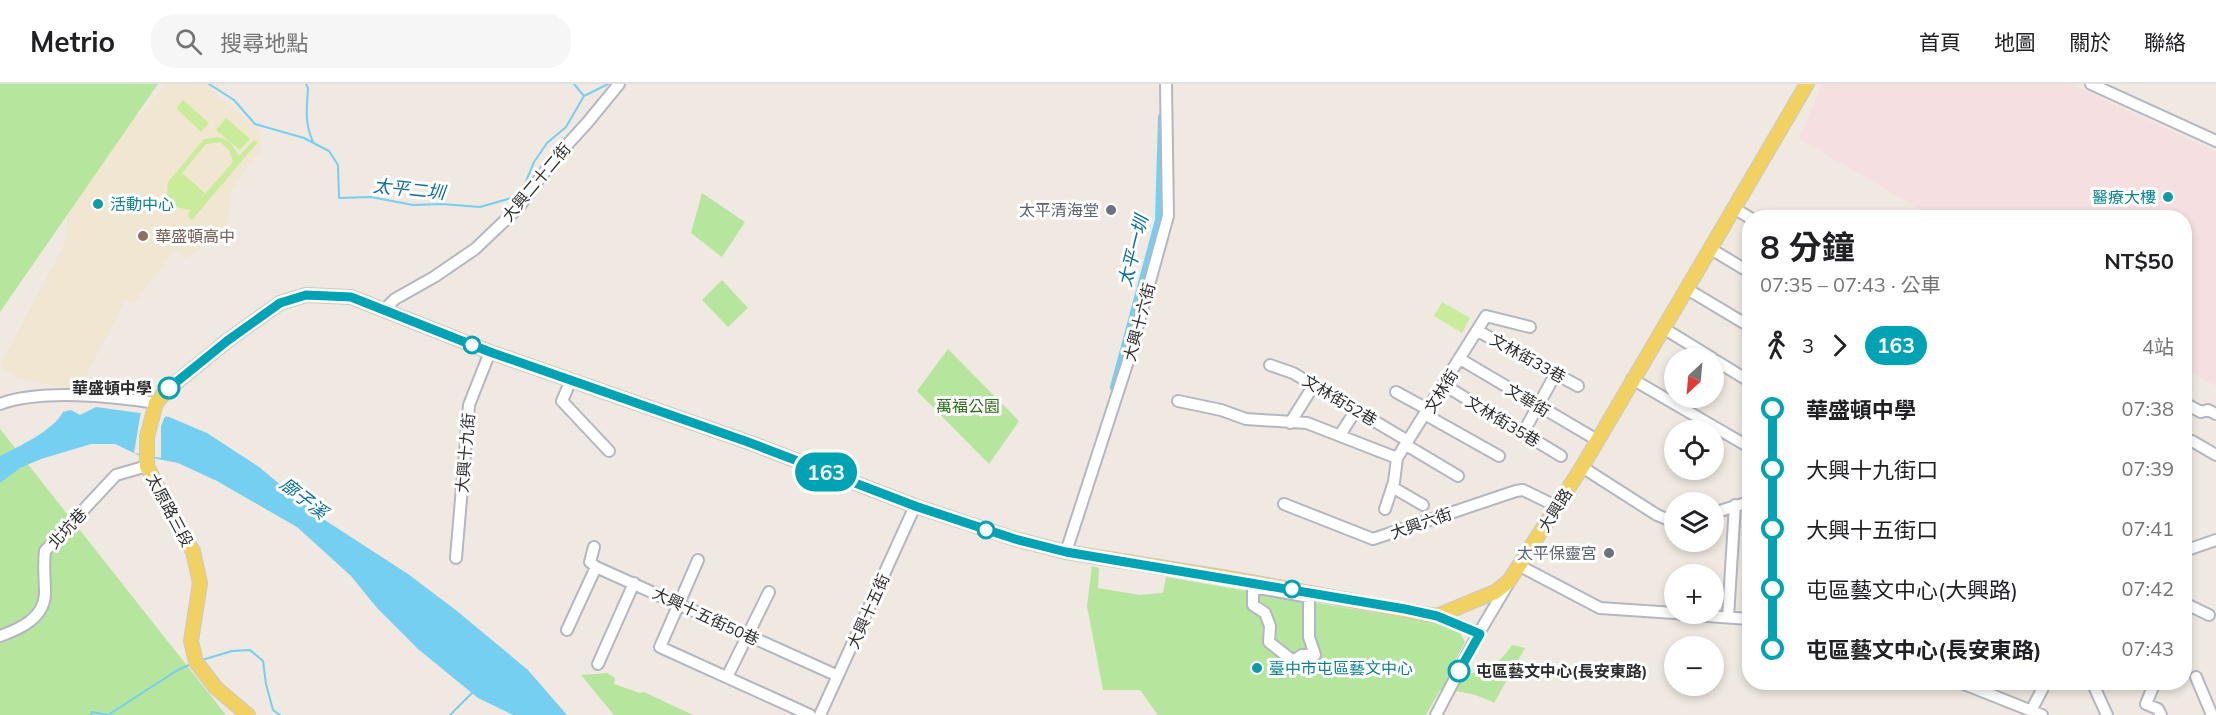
<!DOCTYPE html>
<html lang="zh-TW">
<head>
<meta charset="utf-8">
<style>
  :root { --surface:#fff; --page:#f6f6f6; --text:#202124; --muted:#757577; --line:#e0e0e0 }
  body { margin:0; font-family:Mulish,"Noto Sans TC",sans-serif; background:var(--page); color:var(--text); height:100vh; display:flex; flex-direction:column; font-size:22px; white-space:nowrap }
  * { box-sizing:border-box; margin:0 }
  p { font-size:20px; color:var(--muted) }
  .icon { flex:none; width:33px; height:33px; fill:none; stroke:currentColor; stroke-width:2; stroke-linecap:round; stroke-linejoin:round }
  .map { position:relative; flex:1; overflow:hidden }
  .side { position:absolute; left:1742px; top:126px; width:450px; height:480px; display:flex; flex-direction:column; background:var(--surface); border-radius:24px; box-shadow:0 3px 9px #0003 }
  .side>* { flex:none }
  .badge { padding:0 12px; border-radius:20px; font-size:21px; line-height:39px }
  .needle { width:39px; rotate:206deg }
  .fabs { position:absolute; left:1664px; top:264px; display:grid; gap:12px }
  .fabs a { display:grid; place-items:center; width:60px; height:60px; border-radius:50%; background:var(--surface); box-shadow:0 3px 9px #0003; font-size:30px }
  .map>.badge { position:absolute; translate:-50% -50%; box-shadow:0 0 0 3px #fff }
  .legs { display:flex; align-items:center; gap:9px; height:66px; padding:0 18px; font-size:20px }
  .legs p { margin-inline-start:auto }
  .head { display:flex; align-items:center; justify-content:space-between; height:102px; padding:0 18px }
  h1 { font-size:33px; font-weight:700; line-height:45px }
  ul { padding:0 18px; list-style:none }
  li { display:flex; align-items:center; gap:21px; height:60px; font-size:22px }
  li i { display:grid; place-items:center; width:9px; height:100%; margin:0 8px; background:currentColor }
  li i::after { content:''; width:15px; height:15px; margin:-8px; border:4px solid; border-radius:50%; background:var(--surface) }
  li p { margin-inline-start:auto }
  li:first-child i { background:linear-gradient(#0000 50%,currentColor 0) }
  li:last-child i { background:linear-gradient(currentColor 50%,#0000 0) }
  header { display:flex; align-items:center; gap:36px; box-sizing:border-box; height:84px; padding:0 30px; background:var(--surface); border-bottom:2px solid var(--line) }
  header strong { font-size:28px }
  nav { display:flex; gap:33px; margin-inline-start:auto; font-size:21px }
  .search { width:420px; height:54px; background:var(--page); display:flex; align-items:center; gap:15px; box-sizing:border-box; padding:0 21px; border-radius:24px; color:var(--muted); font-size:22px }
  .map>svg:first-child { display:block }
</style>
</head>
<body>
<header>
<strong>Metrio</strong>
<div class="search"><svg class="icon" aria-label="search" viewBox="0 0 24 24"><circle cx="10" cy="10" r="6"/><path d="M15 15l6 6"/></svg>搜尋地點</div>
<nav><a>首頁</a><a>地圖</a><a>關於</a><a>聯絡</a></nav>
</header>
<div class="map">
<svg width="2216" height="631" viewBox="0 0 2216 631">
  <rect width="100%" height="100%" fill="#efe9e1"/>
  <path fill="#f0e6d1" d="M166 0H208L214 8 259 46 262 64 232 105 226 148 184 175 175 166 134 219 126 216 78 307 16 294 0 281 66 157 68 110Z"/>
  <path fill="#f5dfe0" d="M1822 0H2071L2216 68V302L2184 284V134L1934 133 1799 55Z"/>
  <path fill="#b6e59e" d="M0 0H158L0 228Z
    M702 109 745 138 722 173 691 149Z
    M722 196 748 224 728 243 702 216Z
    M948 265 1019 337 989 380 917 307Z
    M0 345 226 631H0Z
    M1092 482 1099 484 1098 504 1140 511 1163 509 1166 493 1457 543 1465 558 1448 591C1477 591 1496 586 1512 561L1525 564 1494 619C1476 609 1460 607 1440 606L1426 631H1158L1140 606H1103L1087 522Z
    M607 589 615 594 614 600 640 609 644 608 693 631H614L581 591Z"/>
  <path fill="#c9ec9a" fill-rule="evenodd" d="M183 16 209 39 201 48 176 24Z
    M226 34 250 55 240 66 216 46Z
    M219 53 230 58 239 72 254 56 258 58 192 136 187 132 191 126 175 123 167 114 168 98 204 55ZM220 58 229 66 233 78 197 119 205 109 182 89 206 60Z
    M1442 218 1470 234 1462 249 1434 232Z"/>
  <path fill="#75cff0" d="M96 323 169 333 207 349 259 383 317 431 408 490 457 527 528 586 567 631H513L478 614 418 565 377 524 351 492 297 443 217 397 178 379 138 371 115 360H91L41 375 20 384 0 399V372C18 363 54 346 63 328L71 326 80 331Z"/>
  <path fill="#efe9e1" d="M141 327 166 330 161 342V374L134 369Z"/>
  <g fill="none" stroke-linecap="round" stroke-linejoin="round">
    <path stroke="#75cff0" stroke-width="2" d="M209 0 234 16 255 40 304 54 329 67 338 81 339 114 371 113 413 121 442 120 480 123 508 115 522 107 534 78 547 59 566 43 584 12 608 0
      M306 0 308 4C307 25 304 37 313 58
      M574 0 584 12
      M202 576 232 567 250 566 263 577 266 600 273 626 280 631
      M91 631 92 628 108 631 176 587 191 580
      M450 631 473 608"/>
    <path stroke="#75cff0" stroke-width="8" d="M1114 303 1159 136 1162 33"/>
    <g stroke="#b4b7c1" stroke-width="14">
      <path id="minor" d="M2091 0 2216 57
        M1734 124 1750 134
        M1711 165 1749 188
        M1687 205 1749 242
        M384 226 395 215 434 193 475 165 519 123 554 75 587 39 619 0
        M1663 244 1712 274
        M1478 247 1578 302
        M1460 275 1597 356
        M1713 275 1749 297
        M1270 281 1293 289 1408 357
        M1632 295 1749 363
        M571 296 562 317 609 367
        M1444 301 1561 372
        M1396 308 1429 326
        M1178 317 1221 326 1246 335 1307 339 1397 374
        M2184 319 2201 328 2208 326 2216 330
        M0 320C42 305 112 312 156 319
        M1426 331 1499 372
        M1290 339 1314 301
        M1523 349 1556 289
        M1340 351 1356 326
        M2192 357 2216 371
        M1406 361 1458 392
        M1582 383 1657 431 1674 438
        M1392 403 1423 421
        M1284 420 1373 455 1516 407 1523 406 1558 423
        M1385 425 1394 398 1397 374 1486 232 1530 243
        M1713 429 1749 418
        M594 463 590 478 596 483 838 592
        M2184 467 2216 456
        M1066 468 1128 277 1168 132 1166 0
        M456 474 469 321 490 268
        M698 476 660 563 810 631
        M1520 482 1600 524 1674 529
        M1253 503 1309 513V553L1315 571H1302L1293 577 1269 558 1270 542 1265 529 1253 521Z
        M2184 519 2209 531
        M1680 530 1749 535
        M1437 532 1480 550
        M1728 533 1735 421
        M567 546 596 483
        M0 552C20 545 44 534 45 510 45 495 43 482 45 467L116 391 147 382
        M598 580 634 499
        M727 593 769 508
        M2196 593 2212 631
        M1959 598 2042 631
        M2092 598 2107 631
        M2155 598 2146 620 2158 625 2161 631
        M2032 625 2046 598
        M820 631 915 422
        M1436 631 1476 554 1508 500"/>
    </g>
    <g stroke="#c9c9c9" stroke-width="16">
      <path id="major" d="M248 631 216 604 196 578 191 557 200 499 193 467 181 449 147 382V353L156 319 167 306 227 257 280 219 306 211 351 213 490 268 748 358 915 422 1015 455 1066 468 1228 494 1437 532 1495 508 1509 497 1582 383 1807 0"/>
    </g>
    <use href="#minor" stroke="#fff" stroke-width="10"/>
    <use href="#major" stroke="#f2d163" stroke-width="14"/>
  </g>
  <g fill="none" stroke-linecap="round" stroke-linejoin="round">
    <g stroke="#fff" stroke-width="14">
      <path id="line-1" d="M169 304 227 257 280 219 306 211 351 213 490 268 748 358 915 422 1015 455 1066 468 1405 525 1437 532 1480 550 1459 587"/>
    </g>
    <use href="#line-1" stroke="#00a3b4" stroke-width="9"/>
  </g>
  <g fill="#0f9aa8" stroke="#fff" stroke-width="2">
    <circle cx="2168" cy="113" r="6"/>
    <circle cx="98" cy="120" r="6"/>
    <circle cx="1257" cy="584" r="6"/>
  </g>
  <g fill="#6b7280" stroke="#fff" stroke-width="2">
    <circle cx="1111" cy="126" r="6"/>
    <circle cx="1609" cy="469" r="6"/>
  </g>
  <circle fill="#8d6e63" stroke="#fff" stroke-width="2" cx="143" cy="152" r="6"/>
  <g fill="#fff" stroke="#00a3b4" stroke-width="3">
    <circle cx="472" cy="261" r="8"/>
    <circle cx="169" cy="304" r="10"/>
    <circle cx="986" cy="446" r="8"/>
    <circle cx="1292" cy="505" r="8"/>
    <circle cx="1459" cy="587" r="10"/>
  </g>
  <g text-anchor="middle" dominant-baseline="central" stroke-width="6" stroke-linejoin="round" paint-order="stroke">
    <g font-size="16" fill="#2e2e2e" stroke="#fff">
      <text transform="translate(536 98) rotate(-50)">大興二十二街</text>
      <text transform="translate(1139 238) rotate(-75)">大興十六街</text>
      <text transform="translate(1528 274) rotate(29)">文林街33巷</text>
      <text transform="translate(1441 307) rotate(-58)">文林街</text>
      <text transform="translate(1340 316) rotate(31)">文林街52巷</text>
      <text transform="translate(1528 316) rotate(31)">文華街</text>
      <text transform="translate(1503 337) rotate(31)">文林街35巷</text>
      <text transform="translate(465 369) rotate(-85)">大興十九街</text>
      <text transform="translate(170 426) rotate(62)">太原路三段</text>
      <text transform="translate(1555 426) rotate(-58)">大興路</text>
      <text transform="translate(1421 439) rotate(-19)">大興六街</text>
      <text transform="translate(67 444) rotate(-47)">北坑巷</text>
      <text transform="translate(868 527) rotate(-66)">大興十五街</text>
      <text transform="translate(706 532) rotate(25)">大興十五街50巷</text>
    </g>
    <g font-size="16" fill="#0d838f" stroke="#fff" text-anchor="start">
      <text x="2156" y="113" text-anchor="end">醫療大樓</text>
      <text x="110" y="120">活動中心</text>
      <text x="1269" y="584">臺中市屯區藝文中心</text>
    </g>
    <g font-size="16" fill="#5b616d" stroke="#fff" text-anchor="end">
      <text x="1099" y="126">太平清海堂</text>
      <text x="1597" y="469">太平保靈宮</text>
    </g>
    <g font-size="16" fill="#785e54" stroke="#fff" text-anchor="start">
      <text x="155" y="152">華盛頓高中</text>
    </g>
    <g font-size="16" font-weight="bold" fill="#2e2e2e" stroke="#fff" text-anchor="end">
      <text x="152" y="304">華盛頓中學</text>
      <text x="1476" y="587" text-anchor="start">屯區藝文中心(長安東路)</text>
    </g>
    <g font-size="16" fill="#2c6e1b" stroke="#fff">
      <text x="968" y="322">萬福公園</text>
    </g>
    <g font-size="18" font-style="italic" fill="#0d6fa3" stroke="#fff">
      <text transform="translate(409 105) rotate(6)">太平二圳</text>
      <text transform="translate(1133 167) rotate(-76)">太平一圳</text>
      <text transform="translate(304 414) rotate(38)">廍子溪</text>
    </g>
  </g>
</svg>
<div class="fabs">
<a><svg class="needle" viewBox="-14 -14 28 28"><path d="M0-13l5 13h-10z" fill="#e53935"/><path d="M0 13l5-13h-10z" fill="#757577"/></svg></a>
<a><svg class="icon" aria-label="locate" viewBox="0 0 24 24"><circle cx="12" cy="12" r="6"/><path d="M12 2v4M12 18v4M2 12h4M18 12h4"/></svg></a>
<a><svg class="icon" aria-label="layers" viewBox="0 0 24 24"><path d="M12 4l9 5-9 5-9-5zM3 14l9 5 9-5"/></svg></a>
<a>+</a>
<a>−</a>
</div>
<b class="badge" style="left:826px;top:388px;background:#00a3b4;color:#fff">163</b>
<section class="side">
<div class="head"><div><h1>8 分鐘</h1><p>07:35 – 07:43 · 公車</p></div><b>NT$50</b></div>
<div class="legs"><svg class="icon" aria-label="walk" viewBox="0 0 24 24"><circle cx="13" cy="4" r="2"/><path d="M13 8l-2 6 4 7M11 14l-3 7M7 12l3-4h3l4 4"/></svg>3<svg class="icon" aria-label="forward" viewBox="0 0 24 24"><path d="M9 5l7 7-7 7"/></svg><b class="badge" style="background:#00a3b4;color:#fff">163</b><p>4站</p></div>
<ul>
<li><i style="color:#00a3b4"></i><b>華盛頓中學</b><p>07:38</p></li>
<li><i style="color:#00a3b4"></i><span>大興十九街口</span><p>07:39</p></li>
<li><i style="color:#00a3b4"></i><span>大興十五街口</span><p>07:41</p></li>
<li><i style="color:#00a3b4"></i><span>屯區藝文中心(大興路)</span><p>07:42</p></li>
<li><i style="color:#00a3b4"></i><b>屯區藝文中心(長安東路)</b><p>07:43</p></li>
</ul>
</section>
</div>
</body>
</html>
